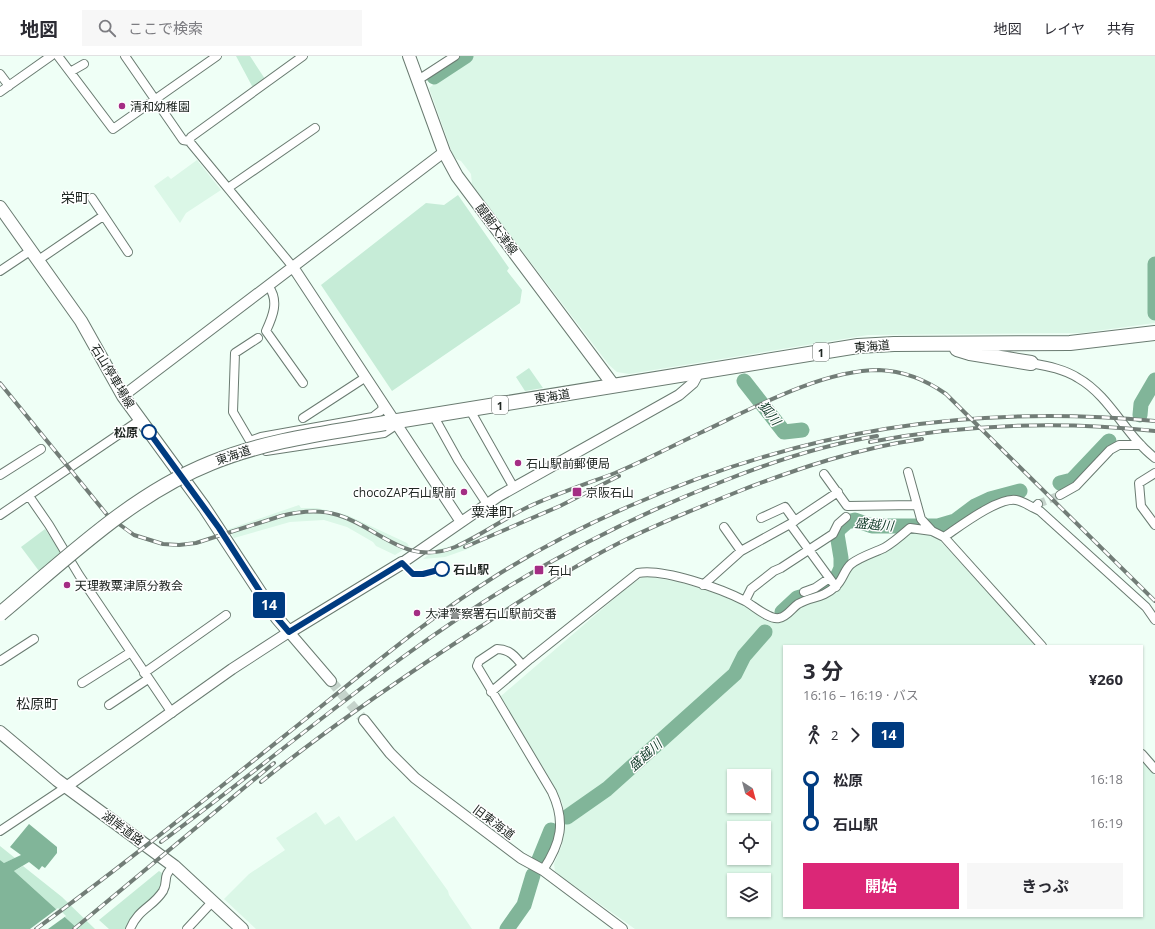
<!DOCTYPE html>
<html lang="ja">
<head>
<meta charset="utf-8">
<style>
  :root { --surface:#fff; --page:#f7f7f7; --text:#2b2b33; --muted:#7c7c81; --line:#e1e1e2; --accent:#db2777 }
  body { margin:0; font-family:"Open Sans","Noto Sans JP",sans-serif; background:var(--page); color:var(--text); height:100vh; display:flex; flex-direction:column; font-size:15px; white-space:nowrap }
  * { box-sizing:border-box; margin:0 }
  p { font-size:13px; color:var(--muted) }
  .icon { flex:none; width:22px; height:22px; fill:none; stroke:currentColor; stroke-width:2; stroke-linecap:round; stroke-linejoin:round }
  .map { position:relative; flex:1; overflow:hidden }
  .details { position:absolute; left:783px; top:589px; width:360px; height:272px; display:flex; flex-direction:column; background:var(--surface); border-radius:0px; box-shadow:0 1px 3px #0004 }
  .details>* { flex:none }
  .badge { padding:0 8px; border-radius:3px; font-size:14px; line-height:26px }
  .needle { width:26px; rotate:144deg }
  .tools { position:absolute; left:727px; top:713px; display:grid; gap:8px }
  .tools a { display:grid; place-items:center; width:44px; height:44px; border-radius:0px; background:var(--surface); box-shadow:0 1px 3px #0004; font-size:20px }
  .map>.badge { position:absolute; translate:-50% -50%; box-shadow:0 0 0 2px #fff }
  .legs { display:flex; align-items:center; gap:6px; height:44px; padding:0 20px; font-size:13px }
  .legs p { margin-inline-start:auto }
  .summary { display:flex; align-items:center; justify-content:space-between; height:68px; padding:0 20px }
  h1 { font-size:22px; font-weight:700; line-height:30px }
  .action { display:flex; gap:8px; margin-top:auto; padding:8px 20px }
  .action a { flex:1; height:46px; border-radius:0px; background:var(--accent); color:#fff; font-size:16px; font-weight:700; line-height:46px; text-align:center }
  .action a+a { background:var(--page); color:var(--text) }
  ul { padding:0 20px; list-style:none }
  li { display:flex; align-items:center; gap:14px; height:44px; font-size:15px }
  li i { display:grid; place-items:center; width:6px; height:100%; margin:0 5px; background:currentColor }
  li i::after { content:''; width:10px; height:10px; margin:-5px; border:3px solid; border-radius:50%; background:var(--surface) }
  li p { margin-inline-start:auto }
  li:first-child i { background:linear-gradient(#0000 50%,currentColor 0) }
  li:last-child i { background:linear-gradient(currentColor 50%,#0000 0) }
  header { display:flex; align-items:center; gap:24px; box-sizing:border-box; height:56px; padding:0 20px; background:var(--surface); border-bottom:1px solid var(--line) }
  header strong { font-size:19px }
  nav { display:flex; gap:22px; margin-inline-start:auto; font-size:14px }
  .search { width:280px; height:36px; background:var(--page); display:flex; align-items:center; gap:10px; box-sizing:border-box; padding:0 14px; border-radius:0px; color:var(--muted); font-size:15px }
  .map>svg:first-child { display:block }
</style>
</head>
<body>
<header>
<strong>地図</strong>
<div class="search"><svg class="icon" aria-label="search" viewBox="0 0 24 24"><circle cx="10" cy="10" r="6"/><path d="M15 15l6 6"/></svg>ここで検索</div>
<nav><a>地図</a><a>レイヤ</a><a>共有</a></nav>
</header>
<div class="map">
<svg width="1155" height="873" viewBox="0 0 1155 873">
  <rect width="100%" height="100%" fill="#effff6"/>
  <path fill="#dbf7e7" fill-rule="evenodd" d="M472 0H1155V267L1081 277 868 279 629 318 617 316 609 309 472 129 471 118 461 105 456 103 453 99 429 32Z
    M197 104 221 134 186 157 180 167 154 130 168 120 171 123Z
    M299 449 301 452H317L347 459 407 487 409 490 395 499 376 490 373 486 347 471 324 464 290 466 234 482 229 473Z
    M911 474 932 476 1038 590H784V860H1142V705L1155 719V873H635L559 819 555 815 554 808 562 789 565 770 566 764 562 746 546 716 501 644V640L629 530 644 520 679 526 715 537 739 546 768 563 812 545 824 543 843 529 849 514 858 507ZM734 720H764V750H734ZM734 772H764V802H734ZM734 824H764V854H734Z
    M472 480 477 488 468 493 445 501 423 503 435 494 452 490Z
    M316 756 325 769 339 760 356 785 394 760 448 835 449 839 472 873H256L224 843 249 818 285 794 276 782Z"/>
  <path fill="#c6ecd7" d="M236 0H250L265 23 255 30H252Z
    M458 139 509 212 507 215 522 234 520 247 392 335 321 229 426 147 444 149Z
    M529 312 543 332 525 335 516 321Z
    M45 473 62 498 39 515 21 491Z
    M0 790 15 802 4 807 0 804Z
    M23 810 62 841 95 873H78L14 815Z
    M159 815 162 817C162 821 163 826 161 830 155 848 131 853 127 873H109L99 864Z"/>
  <path fill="#81b599" d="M29 768 57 791V797L45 812 42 810 39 814 29 806 14 815 78 873H0V804L4 807 21 799 10 791Z"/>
  <path fill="#effff6" d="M58 852 66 860 48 873H30Z"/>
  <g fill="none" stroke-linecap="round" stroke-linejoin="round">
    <path stroke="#81b599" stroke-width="15" d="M434 21 466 0
      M1155 208V257
      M744 325 784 376 802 374
      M1140 359 1141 348 1155 324
      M1060 427 1072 424 1109 385
      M782 556 797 542 821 535 828 530 838 519 841 512V502L837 478 839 473 847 466 855 464 872 470H938L955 465 975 450 990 443 1020 435
      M567 761 607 733 735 618 744 600 765 576
      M538 806 551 774
      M507 873 524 849 533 819"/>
    <path stroke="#c6d4cc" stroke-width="8" stroke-dasharray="8 4" stroke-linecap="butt" d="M1038 448 1060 439"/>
    <path stroke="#c6d4cc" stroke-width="10" stroke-dasharray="10 5" stroke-linecap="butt" d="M331 625 364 664"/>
    <g stroke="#6a7b71" stroke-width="10">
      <path id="minor" d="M58 0 113 73 217 0
        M125 0 183 84 189 85
        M70 16 84 8
        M0 18 9 30
        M418 24 455 0
        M0 36 51 0
        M228 132 315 72
        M92 142 128 196
        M37 205 103 160
        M293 211 189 85 191 81 303 0
        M0 215 30 195
        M269 231C279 245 273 260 266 275L303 327
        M1031 307C1047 310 1064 313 1078 322 1110 340 1126 380 1155 402
        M470 354 514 432
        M433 359 458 404 487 448
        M303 362 366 321
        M250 385 233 356 235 297 258 282
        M247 393 250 392V385L261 381 373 361 382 354 383 347
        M266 395 384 377 393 371 395 365
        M908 416 921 463 932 475
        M1155 417 1139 427 1141 450 1155 469
        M824 418 847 450 916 449
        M0 419 41 393
        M1060 439 1076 430 1110 394 1119 389H1141
        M29 440 49 469 79 519 172 657
        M1034 452 1040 455 1146 551 1155 564
        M0 459 140 364
        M761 462 785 451 795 465
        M724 471 741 495
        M944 481C959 471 998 441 1016 444 1022 445 1028 449 1034 452L1038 448
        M703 529 741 495 790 468
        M836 531 790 468 838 436
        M804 536 815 532 828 523
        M745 545 751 533 774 515 781 512 833 478 838 468 846 461
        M0 605 34 583
        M522 609C515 600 509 593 497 593L479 605 477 610 552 736C566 766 561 787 543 814
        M144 617 226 559
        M82 627 131 596
        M491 636 530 603 638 517C663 512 722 533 745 545 754 550 769 564 779 562 787 561 792 552 798 548 812 540 822 543 836 530 843 524 844 514 851 508 860 501 873 497 884 492 893 487 902 479 910 472L932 475 944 481 1042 590
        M109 649 148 623
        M1142 698 1155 713
        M0 775 66 731
        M130 873C138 853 153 851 163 835 169 824 161 821 174 810
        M187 873 213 845"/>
    </g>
    <g stroke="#6a7b71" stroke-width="12">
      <path id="tertiary" d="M293 211 461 466
        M123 340 444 96
        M402 507 499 440 679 339 693 327 699 316
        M364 664 390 697 415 722 521 802 543 814 622 873
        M66 731 232 613 289 576 331 625"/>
    </g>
    <g stroke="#6a7b71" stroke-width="14">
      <path id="secondary" d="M409 0 444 96 457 120 614 330
        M0 151 81 265 123 340 204 451 277 562 289 576 402 507
        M0 676 57 724 174 810 242 873"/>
    </g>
    <g stroke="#6a7b71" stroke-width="16">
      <path id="trunk" d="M957 293 970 297 1031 307
        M385 367 858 290 894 288 1070 287 1155 277"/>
    </g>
    <use href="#minor" stroke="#fff" stroke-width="8"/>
    <use href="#tertiary" stroke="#fff" stroke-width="10"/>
    <use href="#secondary" stroke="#fff" stroke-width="12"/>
    <use href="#trunk" stroke="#fff" stroke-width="14"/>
    <g stroke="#727d77" stroke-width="4">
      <path id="rail" d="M0 327 108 460 134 479 163 488 179 489 196 487 281 460C300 455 319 453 338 459 380 472 406 511 455 491 480 480 503 463 528 451 556 438 586 428 615 417 644 405 672 390 700 377 751 353 822 314 879 314 905 315 926 324 946 338L1155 545
        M870 386C964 368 1060 365 1155 375
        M465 491 560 450 619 420
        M261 726C331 670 404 620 480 571 525 542 570 512 619 487 657 468 697 452 737 436 796 413 858 392 922 383
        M161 786C242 726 321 661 403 601 501 529 607 470 721 426 771 406 823 389 877 380
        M36 873C129 805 218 733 308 661 368 613 426 564 491 523 536 494 583 470 632 449 804 374 968 348 1155 365
        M74 873 274 707"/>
    </g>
    <use href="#rail" stroke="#fff" stroke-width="2.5" stroke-dasharray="8" stroke-linecap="butt"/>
    <g stroke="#6a7b71" stroke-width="16" stroke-linecap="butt">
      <path id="trunk-bridge" d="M0 558C66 503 131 439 211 407 267 384 327 377 385 367"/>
    </g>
    <use href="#trunk-bridge" stroke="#fff" stroke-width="14"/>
  </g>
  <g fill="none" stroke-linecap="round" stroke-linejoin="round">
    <g stroke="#fff" stroke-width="9">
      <path id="line-1" d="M149 376 219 472 277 562 289 576 402 507 413 518H423L442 513"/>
    </g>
    <use href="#line-1" stroke="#003b80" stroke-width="6"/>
  </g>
  <g fill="#a42d84" stroke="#fff" stroke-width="1.5">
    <circle cx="122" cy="50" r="4"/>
    <circle cx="518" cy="407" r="4"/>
    <circle cx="464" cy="436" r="4"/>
    <rect x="572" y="431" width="10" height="10" rx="2"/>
    <rect x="534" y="509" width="10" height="10" rx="2"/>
    <circle cx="67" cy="529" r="4"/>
    <circle cx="417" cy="557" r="4"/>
  </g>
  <g fill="#fff" stroke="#003b80" stroke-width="2">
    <circle cx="149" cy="376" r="7"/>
    <circle cx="442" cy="513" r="7"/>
  </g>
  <g text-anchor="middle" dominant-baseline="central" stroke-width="3" stroke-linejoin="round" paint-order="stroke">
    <g fill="#fff" stroke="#636865" stroke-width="1">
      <rect x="813" y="287" width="16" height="18" rx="3"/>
      <rect x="492" y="340" width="16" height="18" rx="3"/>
    </g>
    <g font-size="11" font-weight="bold" fill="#202723">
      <text x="821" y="296">1</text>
      <text x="500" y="349">1</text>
    </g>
    <g font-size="12" fill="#202723" stroke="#fff" text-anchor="start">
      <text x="130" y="50">清和幼稚園</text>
      <text x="526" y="407">石山駅前郵便局</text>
      <text x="456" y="436" text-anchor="end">chocoZAP石山駅前</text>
      <text x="586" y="436">京阪石山</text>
      <text x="548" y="514">石山</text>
      <text x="75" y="529">天理教粟津原分教会</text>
      <text x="425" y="557">大津警察署石山駅前交番</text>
    </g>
    <g font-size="12" fill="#202723" stroke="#fff">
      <text transform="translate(497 173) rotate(53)">醍醐大津線</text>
      <text transform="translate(872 290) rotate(-5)">東海道</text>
      <text transform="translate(113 320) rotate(59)">石山停車場線</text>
      <text transform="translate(552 340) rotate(-9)">東海道</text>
      <text transform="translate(233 399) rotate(-19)">東海道</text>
      <text transform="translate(494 766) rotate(37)">旧東海道</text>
      <text transform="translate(123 772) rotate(36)">湖岸道路</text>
    </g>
    <g font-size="12" font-weight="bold" fill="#202723" stroke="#fff" text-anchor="end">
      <text x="138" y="376">松原</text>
      <text x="453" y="513" text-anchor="start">石山駅</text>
    </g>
    <g font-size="13" font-style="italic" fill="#0f3a27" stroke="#fff">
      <text transform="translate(770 357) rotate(52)">狐川</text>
      <text transform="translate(874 468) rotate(5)">盛越川</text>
      <text transform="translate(645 699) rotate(-42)">盛越川</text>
    </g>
    <g font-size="14" fill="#202723" stroke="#fff">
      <text x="75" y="141">栄町</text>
      <text x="492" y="455">粟津町</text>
      <text x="37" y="647">松原町</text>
    </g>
  </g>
</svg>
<div class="tools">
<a><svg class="needle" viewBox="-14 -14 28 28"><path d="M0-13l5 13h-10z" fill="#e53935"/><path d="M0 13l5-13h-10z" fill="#7c7c81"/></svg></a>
<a><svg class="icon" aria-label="locate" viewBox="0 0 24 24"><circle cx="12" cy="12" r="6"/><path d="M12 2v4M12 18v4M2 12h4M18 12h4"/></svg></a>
<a><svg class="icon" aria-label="layers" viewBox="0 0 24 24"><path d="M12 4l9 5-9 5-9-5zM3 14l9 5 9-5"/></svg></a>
</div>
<b class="badge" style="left:269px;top:549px;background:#003b80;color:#fff">14</b>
<section class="details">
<div class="summary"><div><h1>3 分</h1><p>16:16 – 16:19 · バス</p></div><b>¥260</b></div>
<div class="legs"><svg class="icon" aria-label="walk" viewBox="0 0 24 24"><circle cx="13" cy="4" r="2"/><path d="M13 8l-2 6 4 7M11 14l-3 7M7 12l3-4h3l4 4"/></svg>2<svg class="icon" aria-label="forward" viewBox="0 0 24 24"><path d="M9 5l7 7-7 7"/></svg><b class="badge" style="background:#003b80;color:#fff">14</b></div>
<ul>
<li><i style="color:#003b80"></i><b>松原</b><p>16:18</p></li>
<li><i style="color:#003b80"></i><b>石山駅</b><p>16:19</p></li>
</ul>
<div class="action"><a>開始</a><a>きっぷ</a></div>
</section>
</div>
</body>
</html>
